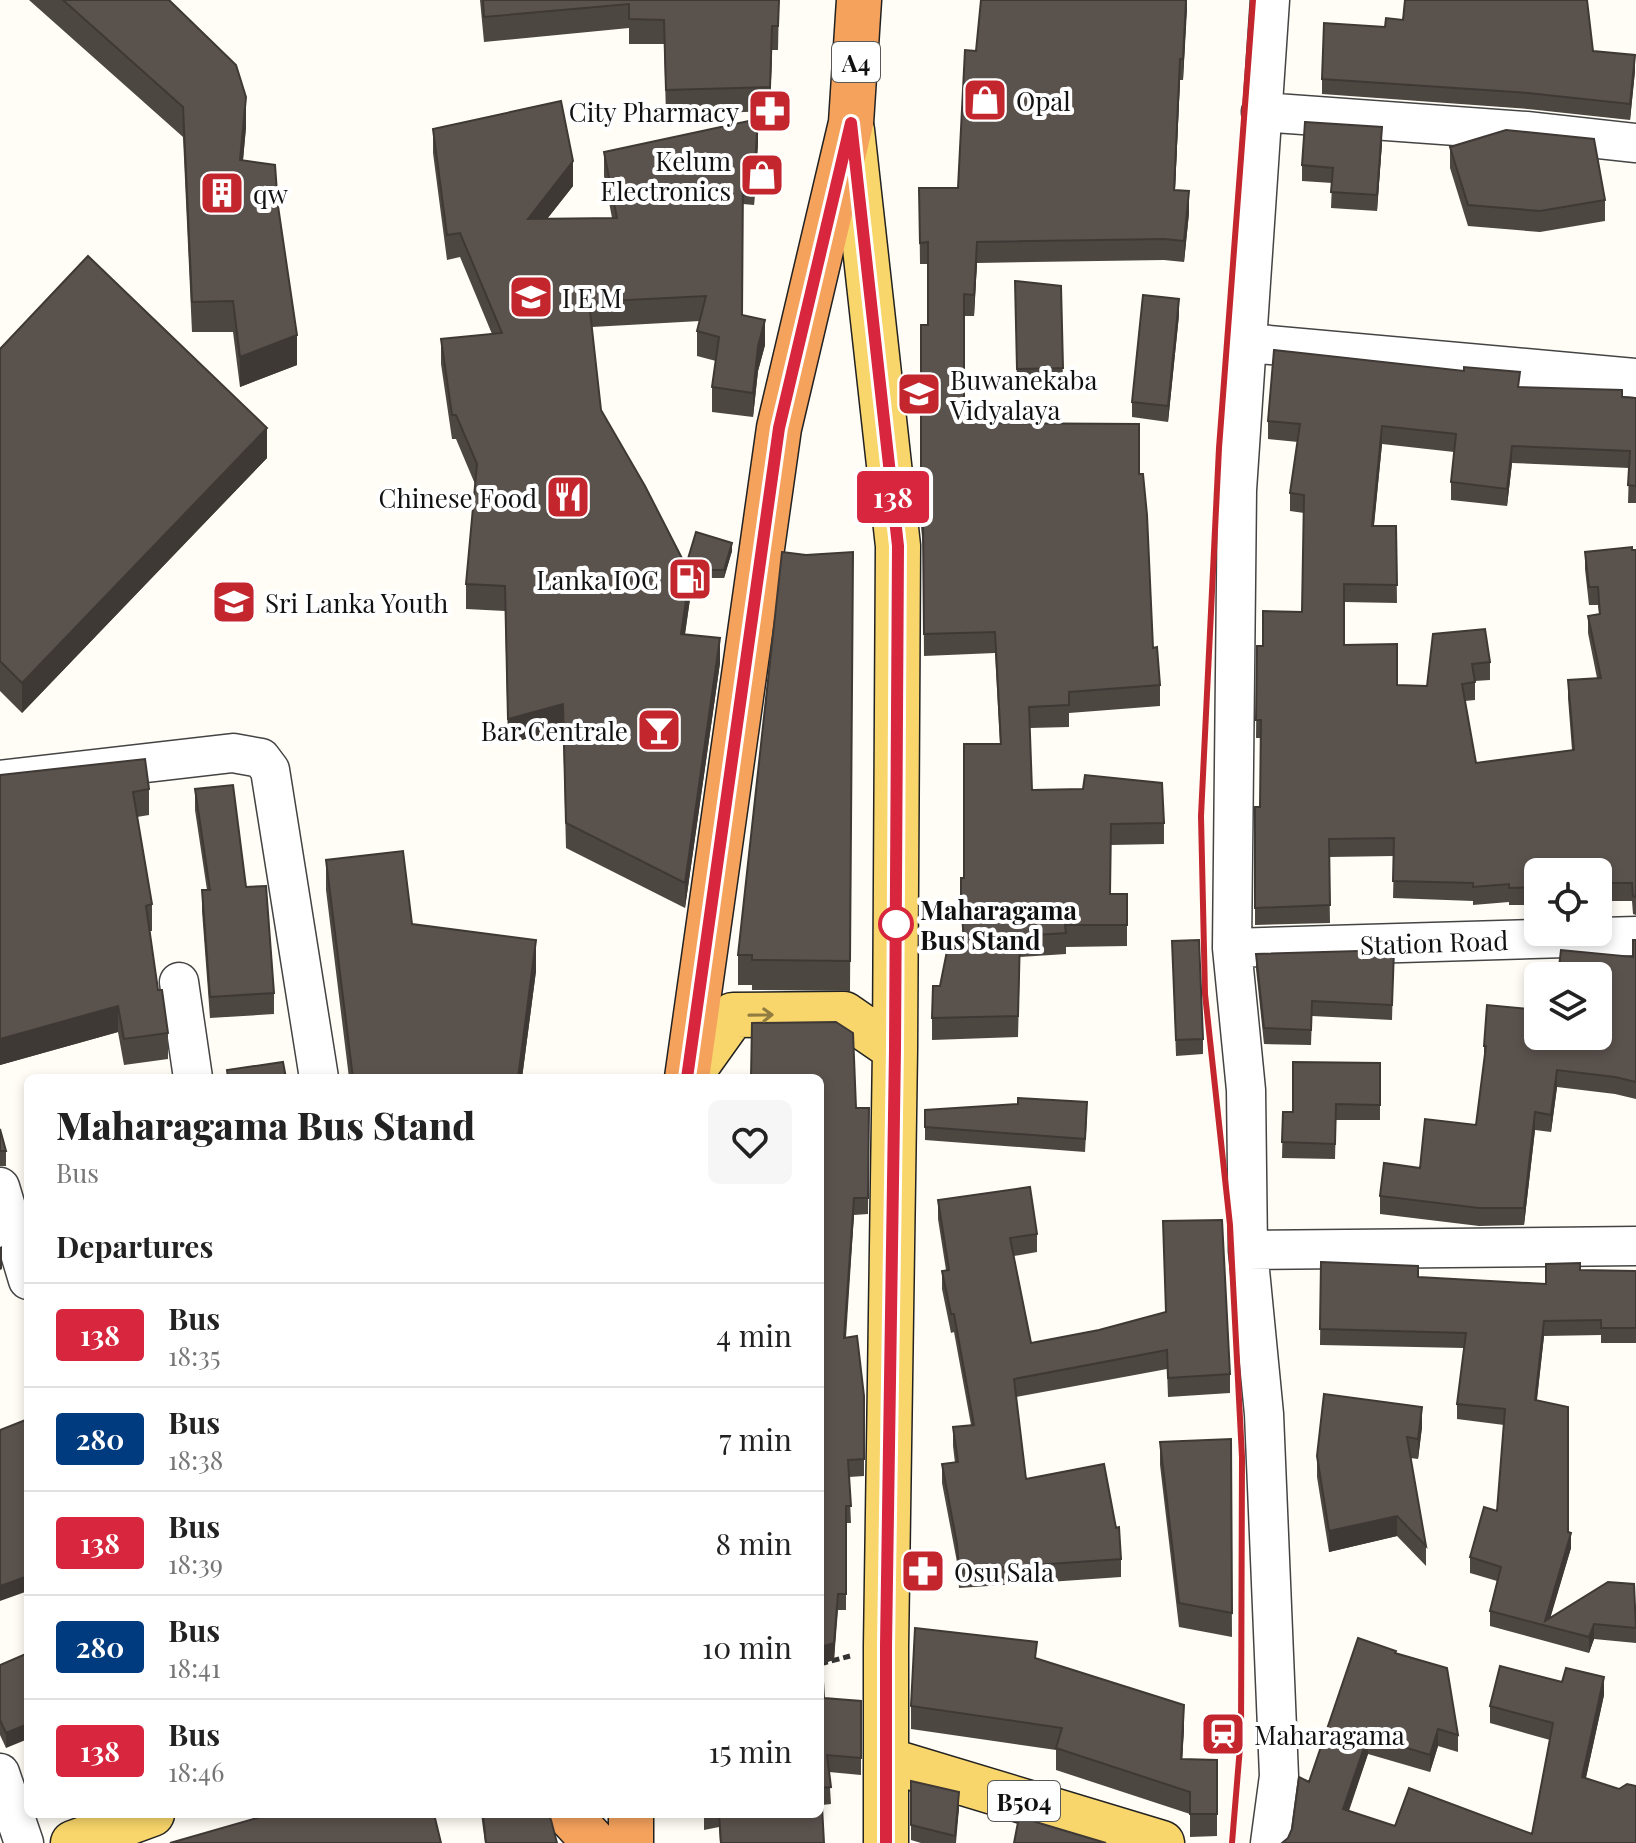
<!DOCTYPE html>
<html lang="en">
<head>
<meta charset="utf-8">
<style>
  :root { --surface:#fff; --page:#f6f6f6; --text:#222; --muted:#767676; --line:#e0e0e0 }
  body { margin:0; font-family:"Playfair Display",serif; background:var(--page); color:var(--text); height:100vh; display:flex; flex-direction:column; font-size:30px; white-space:nowrap }
  * { box-sizing:border-box; margin:0 }
  p { font-size:26px; color:var(--muted) }
  .icon { flex:none; width:44px; height:44px; fill:none; stroke:currentColor; stroke-width:2; stroke-linecap:round; stroke-linejoin:round }
  .map { position:relative; flex:1; overflow:hidden }
  .details { position:absolute; left:24px; top:1074px; width:800px; height:744px; display:flex; flex-direction:column; background:var(--surface); border-radius:12px; box-shadow:0 4px 12px #0003 }
  .details>* { flex:none }
  .badge { padding:0 16px; border-radius:6px; font-size:28px; line-height:52px }
  .tools { position:absolute; left:1524px; top:858px; display:grid; gap:16px }
  .tools a { display:grid; place-items:center; width:88px; height:88px; border-radius:12px; background:var(--surface); box-shadow:0 4px 12px #0003; font-size:40px }
  .map>.badge { position:absolute; translate:-50% -50%; box-shadow:0 0 0 4px #fff }
  h2 { padding:0 32px; font-size:30px; line-height:72px }
  .round { display:grid; place-items:center; flex:none; width:84px; height:84px; border-radius:12px; background:var(--page) }
  .head { display:flex; align-items:center; justify-content:space-between; height:136px; padding:0 32px }
  h1 { font-size:38px; font-weight:800; line-height:60px }
  ul { padding:0; list-style:none }
  li { display:flex; align-items:center; gap:24px; height:104px; padding:0 32px; border-top:2px solid var(--line) }
  li div { flex:1 }
  li b { display:block; font-size:30px }
  li em { font-style:normal }
  li .badge { min-width:88px; font-weight:700; text-align:center }
  .map>svg:first-child { display:block }
</style>
</head>
<body>
<div class="map">
<svg width="1636" height="1843" viewBox="0 0 1636 1843">
  <rect width="100%" height="100%" fill="#fffdf5"/>
  <g fill="none" stroke-linecap="round" stroke-linejoin="round">
    <g stroke="#444" stroke-width="41">
      <path id="minor" d="M1261 112 1526 131 1636 143
        M1248 343 1636 378
        M0 780 233 753 261 758 270 770 319 1078
        M1232 948 1636 936
        M179 982 193 1078
        M0 1187 28 1280
        M1248 1250 1636 1246
        M0 1773 24 1843
        M1270 1843 1279 1776 1264 1414 1248 1250 1246 1090 1232 948 1237 490 1270 0"/>
    </g>
    <g stroke="#222" stroke-width="47">
      <path id="major" d="M852 130 898 546 895 1049 886 1646V1843
        M688 1078 733 1015 844 1014 895 1049
        M887 1760 1162 1843
        M73 1843 152 1814"/>
    </g>
    <g stroke="#222" stroke-width="47">
      <path id="highway" d="M687 1078 779 428 851 123 859 0
        M568 1814 595 1843
        M631 1814V1843"/>
    </g>
    <path stroke="#333" stroke-width="5" stroke-dasharray="8 4" stroke-linecap="butt" d="M820 1664 850 1656"/>
    <use href="#minor" stroke="#fff" stroke-width="38"/>
    <use href="#major" stroke="#f9d66b" stroke-width="44"/>
    <use href="#highway" stroke="#f5a25d" stroke-width="44"/>
    <path stroke="#c4262e" stroke-width="6" d="M1232 1843 1241 1735 1242 1457 1230 1225 1205 994 1201 816 1219 448 1253 0"/>
  </g>
  <path fill="#4d4742" d="M29 0H169L246 127 243 161 278 206 297 365 240 387 233 332H192L183 137Z
    M480 0H779L778 50H772L770 111 666 115 664 44H629V28L484 42Z
    M1187 0 1183 80H1180L1175 190 1189 213 1184 262 1164 260 977 263 974 316H964V423L1139 474 1153 648 1160 685V706L1069 713V727L1030 728 1032 790 1164 823V844L1111 845 1110 894H1127V946L1066 947V954L1020 957 1018 1037 932 1040V1018L940 986 963 943 961 898 964 878 1000 744 995 653 924 656 923 546 918 498V477H921L928 325V264H920L919 188H958L976 51Z
    M1593 51 1635 71 1630 120 1528 109 1322 94V79Z
    M433 129 573 186 547 219 612 218 604 176V152L758 143 754 205 743 204 742 315 765 345 758 371 753 417 712 412V387L716 361 697 356V331L700 321 592 327 601 410 687 567V562L732 551 724 578H712L689 571 690 599 685 635 720 663 685 908 566 848 563 728 508 744 505 611 466 609V584L475 484 456 439H452L441 364V339L492 334 460 257 447 260 433 153Z
    M1382 143 1377 211 1331 208 1332 183 1302 181V165Z
    M1450 147 1605 200V221L1540 232 1468 226 1450 168Z
    M1015 281 1061 286 1063 384 1017 385Z
    M1179 315 1168 422 1132 417V402Z
    M0 349 267 458 22 713 0 691Z
    M1520 387 1636 398V503H1628L1629 468 1512 463 1507 506 1451 500V482L1454 452 1382 444 1374 526H1396L1397 603 1344 602V645L1397 685 1427 686 1433 634 1490 662V680L1475 681V700L1465 701 1476 763 1572 750 1568 698V680L1597 678 1588 633V616L1599 614 1598 605H1589L1585 569V552L1636 550V915L1633 914 1632 901H1598V872H1538V905H1509V902L1473 905V901L1393 898 1394 856 1329 857 1330 923 1255 925V807H1260L1261 738H1256L1257 646H1263L1302 612 1304 513 1290 511V493L1298 442 1268 439V421Z
    M853 552 850 991 752 990V985H738V955L806 555Z
    M0 775 149 789V815L137 817 152 904V931H150L158 990 168 1033V1059L124 1065 118 1032 0 1065Z
    M195 789 246 887 274 993V1014L210 1018 202 911V890H207L195 810Z
    M326 860 412 924 536 971 522 1078H349L326 890Z
    M1636 940V1099L1615 1094 1557 1087 1551 1132 1535 1130 1524 1225 1479 1226 1380 1214V1196L1476 1125 1484 1064V1046L1538 1036 1633 957Z
    M1172 941 1203 1039V1054L1176 1056Z
    M1394 950 1392 1020 1312 1016 1311 1045 1264 1044 1256 969V954Z
    M1380 1063V1120H1336L1335 1159 1282 1158 1283 1112H1293Z
    M820 1078 856 1108H869L868 1214 854 1215 846 1338 864 1396V1476L849 1477 851 1523H846V1610H838L834 1660 822 1663 824 1698 861 1701V1775L829 1772 831 1804 822 1805 824 1843H720L719 1827 704 1830V1814H820Z
    M1087 1116 1085 1152 925 1140V1127Z
    M0 1129 6 1151V1166H0Z
    M938 1200 1037 1234V1252L1014 1256 1031 1343 1099 1330 1165 1312 1230 1374V1393L1168 1397 1167 1369 1016 1397 1026 1479 1121 1559V1577L959 1588 957 1562 942 1483V1464L955 1463 953 1446V1427L971 1425 954 1332 951 1333 942 1289V1271L946 1270 938 1219Z
    M1321 1262 1418 1277 1546 1284 1580 1270 1636 1271V1343H1601V1335L1544 1336 1537 1400 1571 1548 1550 1617H1636V1643L1594 1639 1589 1653 1490 1626V1611L1497 1581 1470 1573V1557L1497 1511 1504 1425 1457 1419V1404L1464 1348 1320 1345Z
    M1422 1427 1418 1459 1410 1458 1426 1546V1566L1397 1536 1329 1552 1317 1477V1456Z
    M1231 1439 1232 1637 1179 1627 1160 1465V1442Z
    M28 1653 6 1748 0 1735V1665Z
    M1396 1653 1458 1735V1752L1438 1746 1430 1772 1368 1754 1349 1811 1395 1826 1532 1834 1550 1740 1490 1723V1706L1604 1695 1586 1778 1636 1843 1288 1838 1309 1782Z
    M1037 1659 1184 1728 1182 1760H1217V1836L1190 1837V1814L1056 1770V1750L911 1729V1706Z
    M911 1781 959 1808 956 1843H921L911 1840Z
    M481 1814H548L557 1843H485Z"/>
  <path fill="#3f3936" d="M1186 0 1187 10 1183 80V59Z
    M772 26V50L770 111V87Z
    M1635 55V71L1630 120V104Z
    M1180 59V80L1174 211V190Z
    M246 97V127L240 191V160Z
    M758 119V143L754 205V180Z
    M1382 127V143L1377 211V195Z
    M573 161V186L528 243V219Z
    M1189 191V213L1184 262V241Z
    M977 242V263L974 316V295Z
    M1179 299V315L1168 422V406Z
    M765 320V345L758 371 753 417V393L758 346Z
    M297 335V365L240 387V357Z
    M1382 426V444L1372 543V526Z
    M267 428V458L22 713V683Z
    M1512 446V463L1507 506V489Z
    M732 543V551L724 578V570Z
    M690 574V599L681 659V634Z
    M720 638V663L685 908V883Z
    M563 704V728L508 744V719Z
    M536 940V971L522 1078H518Z
    M118 1006V1032L0 1065V1039Z
    M1557 1070V1087L1551 1132V1115Z
    M1535 1112V1130L1524 1225V1208Z
    M854 1198V1215L844 1355V1338Z
    M2 1246V1269L0 1270V1247Z
    M1544 1321V1336L1535 1415V1400Z
    M1422 1407V1427L1418 1459V1439Z
    M1397 1516V1536L1329 1552V1531Z
    M1571 1533V1548L1548 1626 1545 1621Z
    M28 1576V1591L0 1601V1586Z
    M838 1594 834 1660 821 1664V1647Z
    M1594 1624V1639L1589 1653V1637Z
    M1604 1677V1695L1582 1795V1777Z
    M1184 1705V1728L1181 1782V1759Z
    M28 1724V1739L6 1748V1733Z
    M1438 1729V1746L1430 1772V1755Z
    M1368 1736V1754L1343 1826V1809Z
    M959 1792V1808L955 1843V1836Z"/>
  <path fill="#5a524d" stroke="#3f3936" stroke-width="2" d="M63 0H169L236 65 246 97 240 160 275 165 278 206 297 335 240 357 233 301 192 302 183 107Z
    M483 0H779L778 26H772L770 87 666 90 664 20 629 19V4L484 17Z
    M981 0H1186L1183 59H1180L1174 190 1189 191 1184 241 1164 239 977 242 974 295 964 294V423L1139 424V474H1143L1147 515 1153 648 1157 647 1160 685 1069 692V705L1029 707 1032 790 1083 789 1085 775 1162 783 1164 823 1111 824 1110 894H1127V925H1065L1066 933 1020 936 1018 1016 932 1018 933 986H940L949 941 964 944 961 898V878H964V744H1001L995 632 924 634 923 525 918 477H921V325H928V242L920 243 919 188H958L965 50 976 51Z
    M1405 0H1587L1593 51 1635 55 1630 104 1528 93 1322 79 1324 23 1385 27 1386 18 1403 20Z
    M561 101 573 161 528 219 617 218 604 152 758 119 754 180 743 179 742 315 765 320 758 346 753 393 712 387 719 337 697 331 706 296 589 302 601 410 645 486 690 574 681 634 720 638 685 883 566 823 563 704 508 719 505 586 466 584 477 464 456 415H452L441 339 502 333 460 233 447 235 433 129Z
    M1305 122 1382 127 1377 195 1331 192 1333 168 1302 165Z
    M1506 130 1594 139 1605 200 1540 211 1468 205 1450 147Z
    M88 256 267 428 22 683 0 661V349Z
    M1015 281 1061 286 1063 368 1017 369Z
    M1143 295 1179 299 1168 406 1132 402Z
    M1274 350 1464 371V367L1520 372 1518 387 1622 390V397L1636 398V486L1628 485 1630 451 1512 446 1507 489 1451 482 1456 434 1382 426 1372 526H1396L1397 585 1344 584V645L1397 644V685L1427 686 1433 634 1485 629 1490 662 1472 664 1475 682 1462 684 1476 763 1574 750 1568 680 1601 678 1588 616 1600 614 1598 587H1589L1585 552 1632 547V550H1636V897L1633 896 1632 883H1598V872H1538V887L1509 888V884L1473 887V883L1393 881 1394 838 1329 839 1330 905 1255 908V807H1260L1261 720H1256L1257 646H1263V611L1302 612 1304 495 1290 493 1300 424 1268 421Z
    M696 532 732 543 724 570H712L687 562Z
    M782 552 806 555 853 552 850 961 752 960V955H738Z
    M145 759 149 789 133 792 152 904 146 906 158 990H162L168 1033 124 1039 118 1006 0 1039V775Z
    M233 785 246 887 266 886 274 993 210 997 202 890H210L195 789Z
    M403 851 412 924 536 940 518 1078H353L326 860Z
    M1199 940 1203 1039 1176 1040 1172 941Z
    M1633 940H1636V1082L1615 1077 1557 1070 1551 1115 1535 1112 1524 1208H1479L1380 1196 1384 1163 1420 1168 1425 1119 1476 1125 1486 1046H1484L1487 1005 1538 1010V1036H1598V976H1558L1561 950 1633 957Z
    M1394 950 1392 1005 1312 1001 1311 1030 1264 1028 1256 954Z
    M836 1022 853 1033 856 1108H869L868 1198H854L844 1338 857 1336 864 1396V1459L848 1460 851 1506H846V1594H838L834 1643 821 1647 824 1698 861 1701V1758L827 1755 831 1787 821 1788 824 1843H721L719 1814H820V1078H751L752 1023Z
    M283 1062 286 1078H228L227 1070Z
    M1293 1062 1380 1063V1105L1336 1104 1335 1144 1282 1142 1283 1112H1293Z
    M1018 1098 1087 1102 1085 1139 925 1127V1110L1018 1104Z
    M0 1129 6 1151H0Z
    M1030 1187 1037 1234 1010 1238 1031 1343 1099 1330 1166 1312 1163 1221 1222 1220 1230 1374 1168 1378 1167 1350 1014 1379 1026 1479 1104 1464 1116 1528 1119 1527 1121 1559 959 1570 957 1544 942 1464 958 1462 953 1427 974 1425 954 1314H951L942 1271 949 1270 938 1200Z
    M1321 1262 1418 1266V1277L1546 1284V1264L1580 1263V1270L1636 1271V1328H1601V1320L1544 1321 1535 1400 1568 1407V1532L1571 1533 1545 1621 1608 1582 1634 1584 1636 1628 1594 1624 1589 1637 1490 1611 1501 1567 1470 1557 1484 1507 1497 1511 1505 1409 1457 1404 1466 1333 1320 1329Z
    M1324 1394 1422 1407 1418 1439 1407 1437 1426 1546 1397 1516 1329 1531 1317 1456Z
    M28 1419V1576L0 1586V1430Z
    M1231 1439 1232 1613 1179 1603 1160 1442Z
    M915 1628 1037 1642 1035 1658 1184 1705 1181 1759 1217 1760V1814H1190V1792L1056 1748 1062 1728 911 1706Z
    M1358 1638 1396 1651 1395 1653 1447 1668 1458 1735 1438 1729 1430 1755 1368 1736 1343 1809 1395 1826 1409 1788 1532 1834 1553 1723 1490 1706 1500 1666 1562 1682 1566 1668 1604 1677 1582 1777 1619 1789 1627 1784 1636 1786V1843H1282L1288 1838 1292 1829 1299 1777 1309 1782Z
    M28 1653V1724L6 1733 0 1720V1665Z
    M911 1781 959 1792 955 1836 911 1825Z
    M271 1814H434L441 1843H170Z
    M483 1814H548L551 1820 557 1843H486Z
    M1019 1817 1106 1843H1014Z"/>
  <defs><path id="oneway-shaft" d="M-6 0H5M1.5-3L5.5 0L1.5 3" fill="none" stroke-width="1.6" stroke-linecap="round" stroke-linejoin="round" transform="scale(2)"/></defs>
  <use stroke="#917d42" href="#oneway-shaft" transform="translate(761 1015) rotate(-1)"/>
  <g fill="none" stroke-linecap="round" stroke-linejoin="round">
    <g stroke="#fff" stroke-width="18">
      <path id="line" d="M687 1078 779 428 851 123 898 546 895 1049 886 1646V1843"/>
    </g>
    <use href="#line" stroke="#d7263d" stroke-width="12"/>
  </g>
  <defs>
    <g id="shop-square" transform="scale(2.3)"><rect x="-9" y="-9" width="18" height="18" rx="4" fill="#c4262e" stroke="#fff"/><path d="M-5-2.5h2.3a2.7 3.5 0 0 1 5.4 0H5L5.5 6h-11ZM-1.5-2.5h3a1.5 2.3 0 0 0-3 0Z" fill="#fff"/></g>
    <g id="pharmacy-square" transform="scale(2.3)"><rect x="-9" y="-9" width="18" height="18" rx="4" fill="#c4262e" stroke="#fff"/><path d="M-2-6h4v4h4v4h-4v4h-4v-4h-4v-4h4Z" fill="#fff"/></g>
    <g id="building-square" transform="scale(2.3)"><rect x="-9" y="-9" width="18" height="18" rx="4" fill="#c4262e" stroke="#fff"/><path d="M-4-6H4V6H1V3H-1V6H-4ZM-2.5-4.3h1.7v1.8h-1.7ZM.8-4.3h1.7v1.8H.8ZM-2.5-1h1.7V.8h-1.7ZM.8-1h1.7V.8H.8Z" fill="#fff"/></g>
    <g id="school-square" transform="scale(2.3)"><rect x="-9" y="-9" width="18" height="18" rx="4" fill="#c4262e" stroke="#fff"/><path d="M0-5L7-2L0 1L-7-2ZM-4 1L0 2.5L4 1V4Q0 6-4 4Z" fill="#fff"/></g>
    <g id="restaurant-square" transform="scale(2.3)"><rect x="-9" y="-9" width="18" height="18" rx="4" fill="#c4262e" stroke="#fff"/><path d="M-5-6h1v4h1v-4h1v4h1v-4h1v5L-1.5 .5V6h-2V.5L-5-1ZM5-6V6H3V1.5H1.5Q1.5-4 5-6Z" fill="#fff"/></g>
    <g id="fuel-square" transform="scale(2.3)"><rect x="-9" y="-9" width="18" height="18" rx="4" fill="#c4262e" stroke="#fff"/><path d="M-5.5-6h7V0h2V4h1.3V-2.5L3-4.5l.8-.8L6-3V5H2.5V1h-1V6h-7ZM-4.2-4.7v3.2H.2V-4.7Z" fill="#fff"/></g>
    <g id="university-square" transform="scale(2.3)"><rect x="-9" y="-9" width="18" height="18" rx="4" fill="#c4262e" stroke="#fff"/><path d="M0-5L7-2L0 1L-7-2ZM-4 1L0 2.5L4 1V4Q0 6-4 4Z" fill="#fff"/></g>
    <g id="bar-square" transform="scale(2.3)"><rect x="-9" y="-9" width="18" height="18" rx="4" fill="#c4262e" stroke="#fff"/><path d="M-6-5H6L.8 .8V4.5H3.5V6h-7V4.5H-.8V.8Z" fill="#fff"/></g>
    <g id="station-square" transform="scale(2.3)"><rect x="-9" y="-9" width="18" height="18" rx="4" fill="#c4262e" stroke="#fff"/><path d="M-3-6H3Q5-6 5-4V2Q5 4 3 4L4.5 6H3L1.5 4h-3L-3 6H-4.5L-3 4Q-5 4-5 2V-4Q-5-6-3-6ZM-3.5-4v3h7v-3ZM-3.5 1v1.5H-2V1ZM2 1v1.5H3.5V1Z" fill="#fff"/></g>
  </defs>
  <g fill-rule="evenodd">
    <use href="#shop-square" x="985" y="100"/>
    <use href="#pharmacy-square" x="770" y="111"/>
    <use href="#shop-square" x="762" y="175"/>
    <use href="#building-square" x="222" y="193"/>
    <use href="#school-square" x="531" y="297"/>
    <use href="#school-square" x="919" y="394"/>
    <use href="#restaurant-square" x="568" y="497"/>
    <use href="#fuel-square" x="690" y="579"/>
    <use href="#university-square" x="234" y="602"/>
    <use href="#bar-square" x="659" y="730"/>
    <use href="#pharmacy-square" x="923" y="1571"/>
    <use href="#station-square" x="1223" y="1734"/>
  </g>
  <circle fill="#fff" stroke="#d7263d" stroke-width="4" cx="896" cy="924" r="16"/>
  <g text-anchor="middle" dominant-baseline="central" stroke-width="8" stroke-linejoin="round" paint-order="stroke">
    <g fill="#fff" stroke="#585858" stroke-width="2">
      <rect x="832" y="42" width="48" height="40" rx="6"/>
      <rect x="988" y="1781" width="72" height="40" rx="6"/>
    </g>
    <g font-size="24" font-weight="bold" fill="#111">
      <text x="856" y="62">A4</text>
      <text x="1024" y="1801">B504</text>
    </g>
    <g font-size="26" fill="#111" stroke="#fff" text-anchor="start">
      <text x="1016" y="100">Opal</text>
      <text x="739" y="111" text-anchor="end">City Pharmacy</text>
      <text x="731" y="160" text-anchor="end">Kelum<tspan x="731" dy="30">Electronics</tspan></text>
      <text x="253" y="193">qw</text>
      <text x="562" y="297">I E M</text>
      <text x="950" y="379">Buwanekaba<tspan x="950" dy="30">Vidyalaya</tspan></text>
      <text x="537" y="497" text-anchor="end">Chinese Food</text>
      <text x="659" y="579" text-anchor="end">Lanka IOC</text>
      <text x="265" y="602">Sri Lanka Youth</text>
      <text x="628" y="730" text-anchor="end">Bar Centrale</text>
      <text x="954" y="1571">Osu Sala</text>
      <text x="1254" y="1734">Maharagama</text>
    </g>
    <g font-size="26" font-weight="bold" fill="#111" stroke="#fff" text-anchor="start">
      <text x="920" y="909">Maharagama<tspan x="920" dy="30">Bus Stand</tspan></text>
    </g>
    <g font-size="26" fill="#111" stroke="#fff">
      <text transform="translate(1434 942) rotate(-2)">Station Road</text>
    </g>
  </g>
</svg>
<div class="tools">
<a><svg class="icon" aria-label="locate" viewBox="0 0 24 24"><circle cx="12" cy="12" r="6"/><path d="M12 2v4M12 18v4M2 12h4M18 12h4"/></svg></a>
<a><svg class="icon" aria-label="layers" viewBox="0 0 24 24"><path d="M12 4l9 5-9 5-9-5zM3 14l9 5 9-5"/></svg></a>
</div>
<b class="badge" style="left:893px;top:497px;background:#d7263d;color:#fff">138</b>
<section class="details">
<div class="head"><div><h1>Maharagama Bus Stand</h1><p>Bus</p></div><a class="round"><svg class="icon" aria-label="heart" viewBox="0 0 24 24"><path d="M12 20l-8-8c-3-5 5-10 8-4 3-6 11-1 8 4z"/></svg></a></div>
<h2>Departures</h2>
<ul>
<li><span class="badge" style="background:#d7263d;color:#fff">138</span><div><b>Bus</b><p>18:35</p></div><em>4 min</em></li>
<li><span class="badge" style="background:#003b80;color:#fff">280</span><div><b>Bus</b><p>18:38</p></div><em>7 min</em></li>
<li><span class="badge" style="background:#d7263d;color:#fff">138</span><div><b>Bus</b><p>18:39</p></div><em>8 min</em></li>
<li><span class="badge" style="background:#003b80;color:#fff">280</span><div><b>Bus</b><p>18:41</p></div><em>10 min</em></li>
<li><span class="badge" style="background:#d7263d;color:#fff">138</span><div><b>Bus</b><p>18:46</p></div><em>15 min</em></li>
</ul>
</section>
</div>
</body>
</html>
